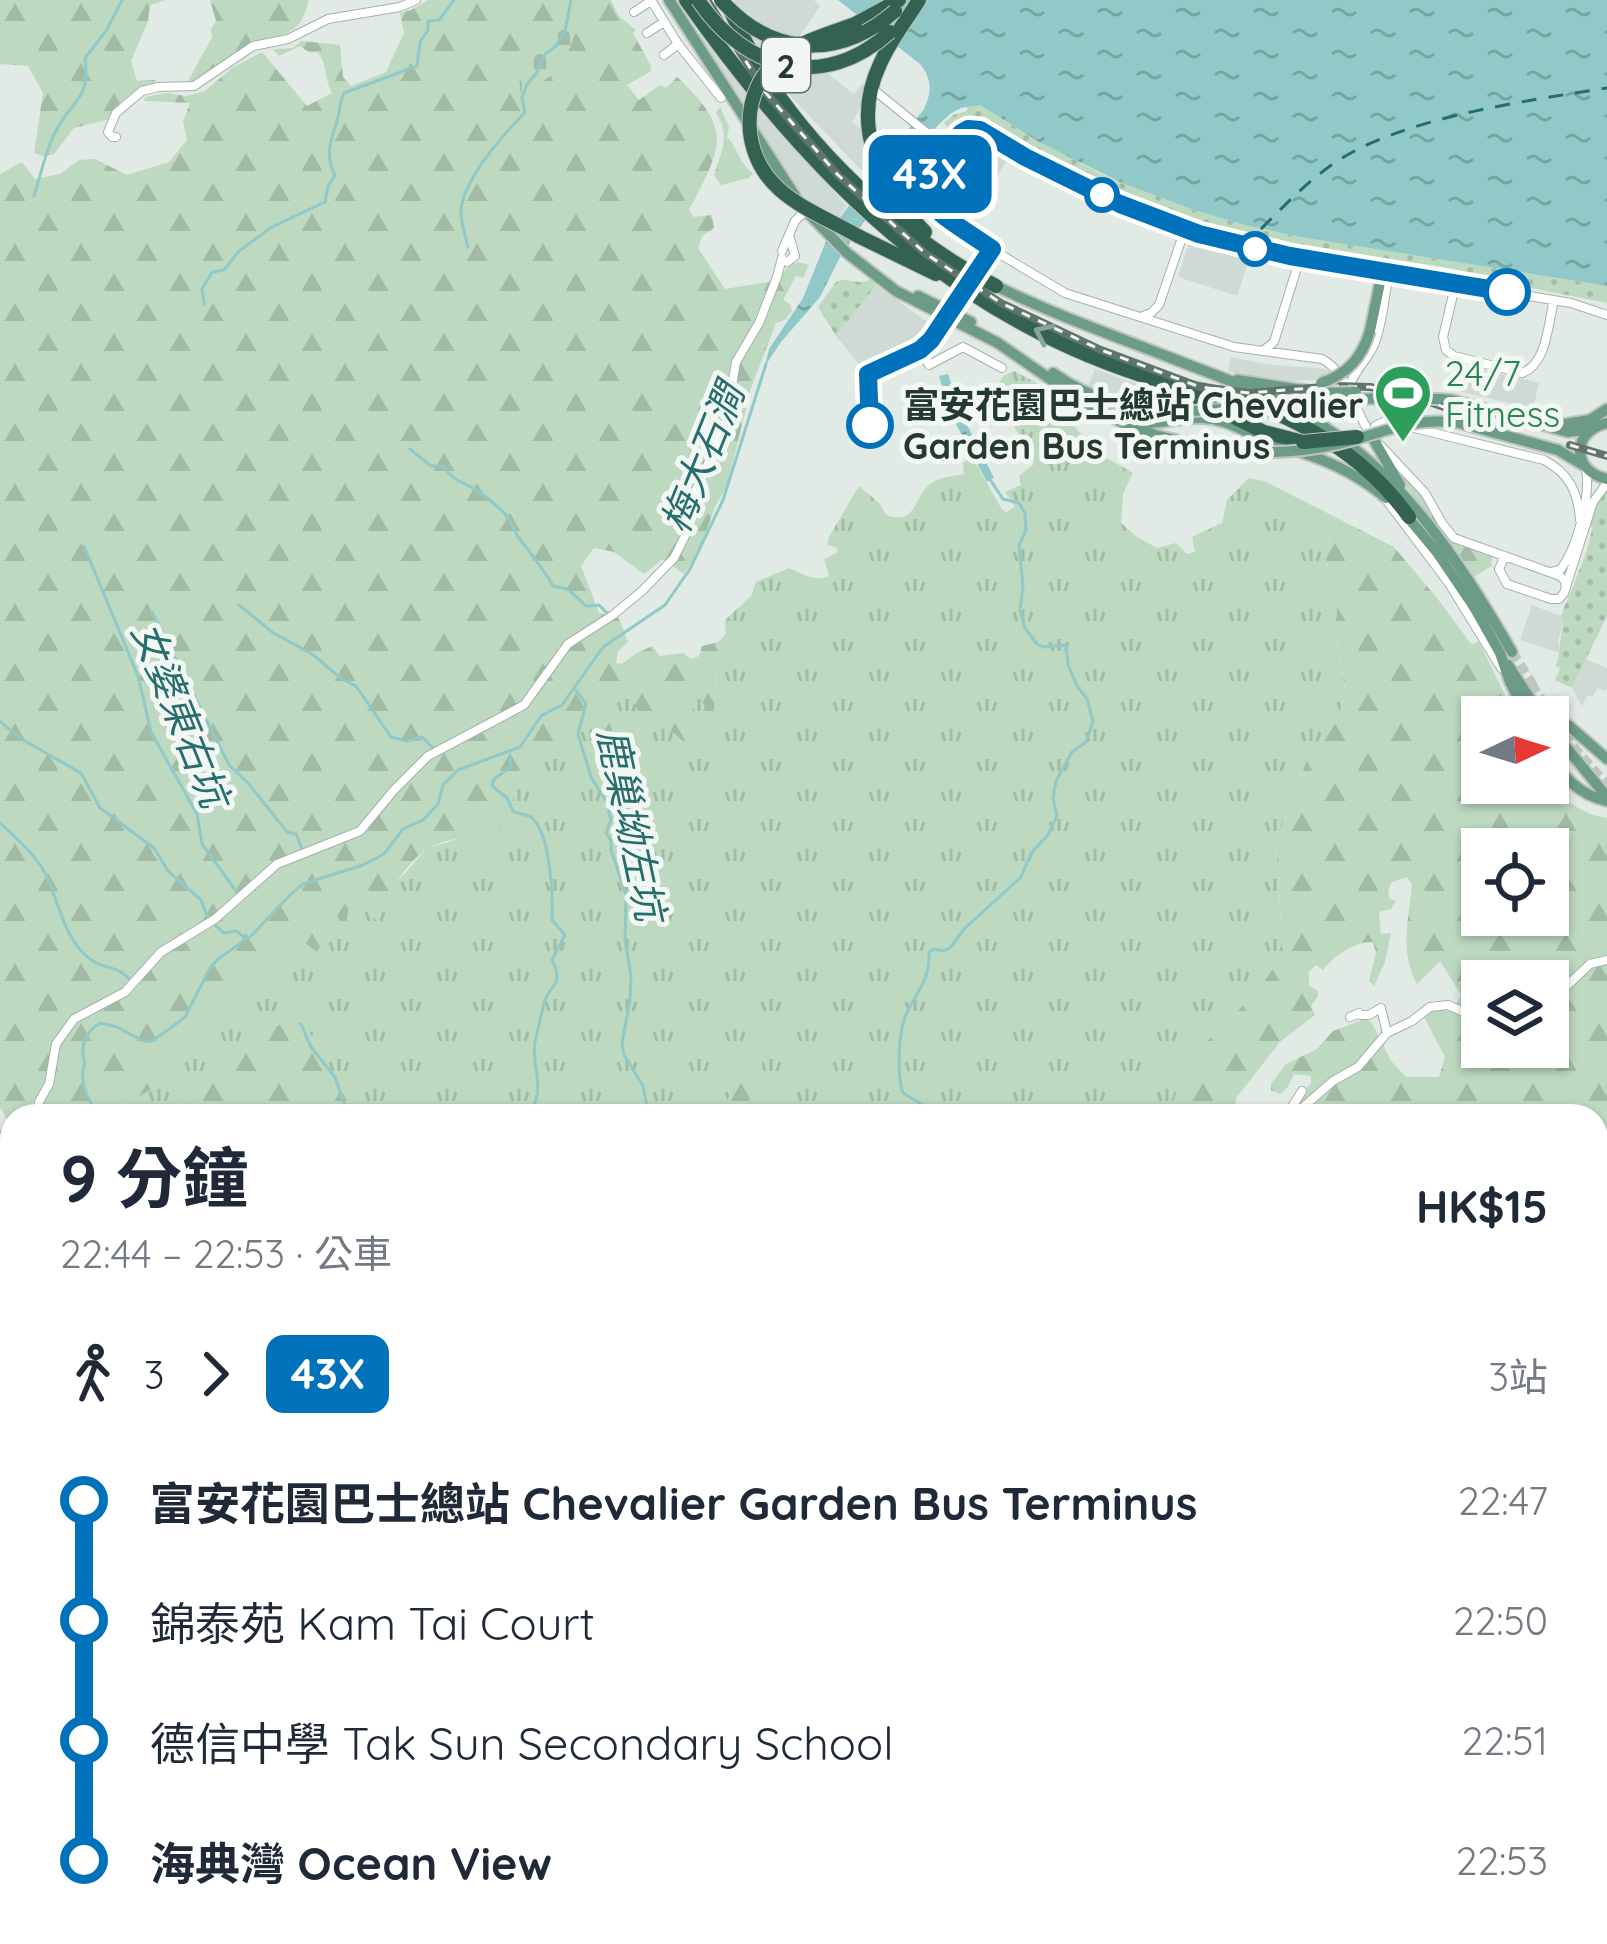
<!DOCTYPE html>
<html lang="zh-TW">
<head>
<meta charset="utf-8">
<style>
  :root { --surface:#fff; --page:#f6f6f7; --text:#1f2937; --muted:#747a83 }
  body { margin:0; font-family:Quicksand,"Noto Sans TC",sans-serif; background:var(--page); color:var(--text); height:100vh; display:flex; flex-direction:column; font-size:45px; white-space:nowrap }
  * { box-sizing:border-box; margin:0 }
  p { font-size:39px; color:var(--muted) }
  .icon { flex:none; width:66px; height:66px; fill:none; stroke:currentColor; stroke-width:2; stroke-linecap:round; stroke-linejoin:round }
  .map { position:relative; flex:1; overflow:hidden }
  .sheet { position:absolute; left:0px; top:1104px; width:1608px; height:840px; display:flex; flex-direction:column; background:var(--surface); border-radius:36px 36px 0 0; box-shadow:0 3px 9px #0004 }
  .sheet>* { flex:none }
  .badge { padding:0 24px; border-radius:18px; font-size:42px; line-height:78px }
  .needle { width:78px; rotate:86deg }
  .buttons { position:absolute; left:1461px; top:696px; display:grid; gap:24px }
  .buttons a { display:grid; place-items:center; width:108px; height:108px; border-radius:0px; background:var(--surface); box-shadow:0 3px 9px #0004; font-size:60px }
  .map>.badge { position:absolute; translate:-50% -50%; box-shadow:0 0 0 6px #fff }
  .legs { display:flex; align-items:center; gap:18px; height:132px; padding:0 60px; font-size:39px }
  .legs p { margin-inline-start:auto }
  .summary { display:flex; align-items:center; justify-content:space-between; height:204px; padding:0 60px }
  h1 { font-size:66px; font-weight:700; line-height:90px }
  ul { padding:0 60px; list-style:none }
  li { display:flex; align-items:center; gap:42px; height:120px; font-size:45px }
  li i { display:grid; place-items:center; width:18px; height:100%; margin:0 15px; background:currentColor }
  li i::after { content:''; width:30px; height:30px; margin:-15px; border:9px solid; border-radius:50%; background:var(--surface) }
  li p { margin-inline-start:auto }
  li:first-child i { background:linear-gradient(#0000 50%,currentColor 0) }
  li:last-child i { background:linear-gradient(currentColor 50%,#0000 0) }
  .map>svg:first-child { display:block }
</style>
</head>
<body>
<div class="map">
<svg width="1607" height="1944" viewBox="0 0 1607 1944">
  <defs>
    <pattern id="grass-tufts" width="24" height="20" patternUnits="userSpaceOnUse" patternTransform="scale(3)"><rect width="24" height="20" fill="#bdd9c0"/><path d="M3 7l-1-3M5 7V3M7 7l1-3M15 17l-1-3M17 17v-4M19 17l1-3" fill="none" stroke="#a2bba5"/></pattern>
    <pattern id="forest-firs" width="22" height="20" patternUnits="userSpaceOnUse" patternTransform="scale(3)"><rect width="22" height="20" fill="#bdd9c0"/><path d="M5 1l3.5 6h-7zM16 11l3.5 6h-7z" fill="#a2bba5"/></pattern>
    <pattern id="cemetery-stones" width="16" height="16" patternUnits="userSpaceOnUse" patternTransform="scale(3)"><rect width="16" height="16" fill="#bdd9c0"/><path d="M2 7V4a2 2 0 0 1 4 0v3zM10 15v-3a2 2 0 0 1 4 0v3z" fill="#a2bba5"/></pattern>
    <pattern id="park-dots" width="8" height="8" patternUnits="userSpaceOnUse" patternTransform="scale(3)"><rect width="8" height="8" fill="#bdd9c0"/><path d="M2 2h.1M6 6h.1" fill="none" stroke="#a2bba5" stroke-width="1.8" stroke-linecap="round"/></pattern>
    <pattern id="water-ripples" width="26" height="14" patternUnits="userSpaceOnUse" patternTransform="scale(3)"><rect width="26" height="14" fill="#90c9c8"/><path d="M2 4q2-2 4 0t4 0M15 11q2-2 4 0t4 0" fill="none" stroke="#75a4a3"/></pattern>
  </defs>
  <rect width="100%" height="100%" fill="#e2eae5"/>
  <path fill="#d0dad4" d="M733 0H814L820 6 793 46 854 94 862 84 869 83 871 90 852 122 883 148 865 174 791 97 784 84 756 47Z
    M702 31 786 137 847 206 829 231 762 137 696 35Z
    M978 137 1009 156 984 201 980 202 940 171 965 139Z
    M1195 241 1250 257 1237 296 1178 277 1188 245Z
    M876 285 930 324 919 343 863 369 836 336Z
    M1231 357 1265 364 1325 369 1330 372 1332 379 1292 381 1228 372Z
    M1461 364 1539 383 1533 409 1454 390Z
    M1095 369 1171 396 1167 404 1108 393 1088 385Z
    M1532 605 1561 616 1564 622 1558 640 1560 653 1520 640Z
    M1586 659 1607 668V688L1605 691 1597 688 1593 697 1587 695 1582 707 1572 688Z"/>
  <path fill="url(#grass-tufts)" d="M1015 371 1041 386 1080 433 1105 457 1133 473 1123 494 1121 523 1137 537 1157 548 1176 543 1187 554 1195 552 1192 537 1222 523 1227 500 1249 478 1264 481 1335 517 1325 557 1338 596 1335 633 1346 694 1335 724 1308 757 1276 842 1283 954 1263 983 1234 1015 1190 1058 1168 1116H362L257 1034 232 1070 166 1116H106L159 1085 172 1048 293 933 317 951 322 943 316 914 333 905 345 930 350 890 377 920 392 888 426 849 460 838 522 774 530 757 560 741 585 718 631 696 691 714 698 692 711 716 716 694 718 642 726 634 725 620 751 596 756 582 789 568C801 574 816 582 829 576L824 559 838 552 836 547 827 545 830 535 859 486 880 504 886 515C918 527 913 494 933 482 941 477 955 476 964 474L963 463 972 457 1001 508 1006 513 1015 506 1005 492 1021 485 1019 476 1033 465 1034 456 1014 427 1016 413 1012 403 1005 400 998 385 1004 375Z
    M12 1759V1923L8 1888 0 1885V1804L2 1805V1760Z
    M15 1932H243L250 1944H19Z
    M258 1932H389L380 1944H267Z
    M894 1932H969V1944H892Z
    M1316 1932H1445L1470 1944H1319Z"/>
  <path fill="url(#forest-firs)" fill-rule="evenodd" d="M0 0H166L150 5 148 21 131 61 137 81 154 80 161 85C137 86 120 97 110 119L74 128 54 154 43 156 34 153 43 93 28 66 0 64Z
    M210 0H309C306 9 304 19 297 26 284 39 268 37 252 43 227 52 213 77 187 83L212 37 211 29 216 21Z
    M428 0H611L618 15 636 30 633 33 651 66 650 72 627 85 639 100 660 85 666 88 677 77C734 130 722 146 689 210L694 217 712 215 714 228 702 236 698 248 725 289 779 280C787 266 793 259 809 265L803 278 796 276 783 300 790 304 792 311 786 319 776 323 751 388 727 486 715 507 699 552 684 574 663 559 644 574 614 552 594 548 581 566 599 613 619 618 628 642 618 651 616 663 622 664 635 654 652 646 660 656 683 653 691 659 699 656 702 646 718 642 716 694 712 719 698 694 691 714 696 739 685 743 665 725 645 726 631 696 611 706 612 735 585 718 578 747 560 741 530 757 500 832C480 835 443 838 426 850 404 864 387 898 377 921L351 892 345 933 333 906 316 914 322 943 317 952 293 934 172 1048 159 1085 106 1116H58L34 1101 29 1116H12V1126L0 1108V174L22 162 35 179 60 174 79 160 95 159 127 175 169 162 187 140 183 122 190 103 144 101 145 97 166 93 187 96 205 91 232 68 262 52 307 106 332 93C324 79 328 63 317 52L310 53 300 46 279 56 273 49 293 48 301 41 340 45 343 77 351 86 386 72 404 33 400 13 411 10Z
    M720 107 729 127 727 137C738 148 740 165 753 173L749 178 721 185 714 176C721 152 731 136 716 113Z
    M1384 454 1421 492 1455 540 1493 555 1491 564 1493 565 1474 577C1448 534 1411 498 1384 454Z
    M1335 517 1394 547 1437 598 1471 644 1479 642 1516 717H1482V783H1548V780C1564 800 1581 814 1607 818V1933L1596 1893V1116H1282L1311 1083V1076L1294 1074 1287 1088 1280 1094 1271 1090V1084L1286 1064 1317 1049 1333 1031 1365 1019 1372 1023 1391 1061 1406 1077H1439L1445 1057 1424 1017 1434 1010 1453 1011 1461 995 1440 961 1417 984C1399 951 1409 919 1412 884L1407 877 1392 882 1388 890 1390 899 1396 901 1391 909 1379 912 1381 934 1391 933 1385 962 1374 986 1369 981 1376 953 1373 942C1353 942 1336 955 1323 970L1316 965 1309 972V985L1318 991V996L1311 1006 1315 1015 1280 1042 1236 1098 1235 1116H1168L1190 1058 1234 1015 1263 983 1283 954 1276 842 1308 757 1335 724 1346 694 1335 632 1338 596 1325 557ZM1482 849H1548V915H1482ZM1482 981H1548V1047H1482Z
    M289 1021 310 1033 352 1110 362 1116H166L232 1070 257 1034Z
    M764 1043C764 1066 756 1104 733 1114 721 1120 697 1116 683 1116L715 1101 726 1102 735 1089 736 1076 742 1072 752 1046Z
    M12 1196V1480L9 1481 0 1453V1210Z
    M12 1604V1705L7 1716 12 1718V1759L2 1761 3 1769 12 1785 3 1806 0 1804V1617Z
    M389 1932H894L892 1944H380Z
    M969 1932H1316L1319 1944H969Z
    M1445 1932H1581L1577 1944H1470Z"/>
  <path fill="url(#cemetery-stones)" d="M579 13C569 61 563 71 521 95L518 67Z"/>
  <path fill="url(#park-dots)" d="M967 105H980L1028 135 1101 174 1194 210 1241 224 1300 237 1607 286V303L1471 276 1449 268 1403 261H1373L1341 256 1217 230 1117 194 1039 156 979 119H963L951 131 944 123 953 115 967 111Z
    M870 279 876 285 836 336 818 307 836 282C848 276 858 287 870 279Z
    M1607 490V616L1572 688 1555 680 1560 668 1556 666C1561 652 1559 639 1564 622L1561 616C1571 588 1588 556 1592 528L1589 526 1599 499Z"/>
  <path fill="url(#water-ripples)" d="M838 0H1607V286L1300 237 1241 224 1194 210 1120 182 1041 143 980 105 961 108 950 114 938 125 863 223 839 259 820 297 781 342 765 366 769 349 803 298 831 229 924 109C932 93 932 78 920 64Z
    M948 374 961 413 994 478 987 482 951 415 939 376Z"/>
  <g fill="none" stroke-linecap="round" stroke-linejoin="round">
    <path stroke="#90c9c8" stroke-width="3" d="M34 196C41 174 46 148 57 129 74 97 90 101 85 58L106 31 122 0
      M468 247C465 235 460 221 461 209 466 175 503 136 525 112L522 98 527 84 536 74 545 54 556 46 565 31 571 0
      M204 304 202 289 212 272 224 270 239 251 272 227 325 202 328 186 335 175C325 156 330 143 336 124 340 113 339 104 344 93L417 66 420 42 428 30V21L439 20 454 0
      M410 449 431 466H444C452 483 468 482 482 494 489 500 498 506 504 513 512 520 513 530 519 538 531 554 543 568 553 586L568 589 586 606 599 605 608 614
      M84 546 138 676 151 732 197 814 202 844 239 895
      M239 605 272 632 312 654 342 679 356 686 391 737 408 741 422 737 435 750
      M152 612 229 765 249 784 287 832 296 834 302 849
      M576 690 586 704 578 734 591 777 606 801 611 820 606 833 611 841V850L626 894 625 940 631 976 630 1000 622 1043 624 1055 643 1086 649 1116
      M0 721 18 737 81 773 100 808 154 848 168 871 201 900 208 918
      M510 756 511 767 494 779 492 786 507 798 513 811C514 812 530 816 531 817 551 833 553 897 552 920L565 935 552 960C565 987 549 984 544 1003 541 1016 538 1029 535 1042 531 1065 546 1089 531 1109L533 1116
      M607 804 635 813 651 836
      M0 823C17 839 33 852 45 873 59 900 63 939 90 959 104 970 117 964 131 981
      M215 925 224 933 236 931 244 937
      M301 1024 311 1047 335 1077 348 1116
      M82 1116 92 1105C85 1093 79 1076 85 1063 79 1047 86 1030 101 1023L117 1027 143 1041H152L168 1030 185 1017 210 968 218 959 251 936 290 895 303 884 363 865 384 854 403 829 423 820 438 804 443 785 458 770 520 747 541 716 562 705 603 647 665 605 690 569 723 500 766 364
      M925 1116 923 1105 903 1093C897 1076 898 1032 906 1015 917 990 930 982 929 952L934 949 944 951 951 947 964 929 1021 877 1031 853 1048 835 1057 816 1053 798 1056 781 1072 752 1086 742 1093 721 1087 699 1077 686 1068 665 1066 645 1043 647 1037 644 1025 628 1020 611 1023 585 1019 546 1026 530 1025 513 1019 503 1003 499 991 481
      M0 1132 12 1141
      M0 1210 12 1196
      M0 1282V1304
      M1600 1310 1607 1309
      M0 1345 10 1358 12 1376
      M1596 1350 1607 1347
      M1596 1390 1607 1386
      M1596 1460 1607 1457
      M1596 1577 1607 1569
      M1596 1606 1607 1621
      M0 1709 12 1679
      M1596 1722 1607 1712
      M0 1895 6 1906V1922L16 1944
      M1191 1932 1193 1944
      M1257 1932 1264 1944
      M610 1944 622 1932
      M1093 1944V1932"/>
    <path stroke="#256e6d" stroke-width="3" stroke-dasharray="15 12" stroke-linecap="butt" d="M1261 229C1283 207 1305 184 1330 166 1397 118 1525 101 1607 88"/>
    <path stroke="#bcc7c1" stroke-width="10" stroke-dasharray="10 5" stroke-linecap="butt" d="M1512 652 1534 687
      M1531 684 1575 749 1607 785"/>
    <g stroke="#a5b1ab" stroke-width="10">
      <path id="minor" d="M651 0 678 44 721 98
        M634 12 651 1
        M647 33 664 22
        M664 55 678 44
        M874 90 947 149
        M116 137H112L108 132 116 113 142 91 158 87 194 86 253 46 288 39 328 19 400 7 416 0
        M782 251 795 221 806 210
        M787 262 795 256 790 238
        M981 265 992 249
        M1456 282 1443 337 1446 350 1454 356 1522 373C1547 364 1548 324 1554 300
        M951 311 961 298
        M1143 316 1151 313 1159 305 1185 229
        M920 349 929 365 963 347 1002 368
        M1264 350 1274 342 1300 258
        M868 374 920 349 931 340 947 318
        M1349 389C1353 371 1367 361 1374 345 1383 323 1384 297 1389 274
        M1371 435C1354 411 1349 373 1322 359L1234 347 1065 293 1003 256 939 213 929 196 930 175 961 133 975 128 1025 157 1120 204 1202 235 1290 256 1571 303 1607 315
        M1375 438V426L1386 421 1544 460C1569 473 1578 492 1580 520
        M1381 446 1425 493 1442 523 1454 538 1560 576 1565 581 1566 587
        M1384 497 1448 582 1501 668
        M1505 556 1499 569 1507 584 1551 599H1559L1564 593 1593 502 1607 483
        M1551 572 1560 570C1577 549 1591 495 1586 469
        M1548 998 1556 996 1590 964 1607 960
        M1350 1017 1359 1013 1360 1015H1369L1381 1008 1387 1033
        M38 1111 39 1102 49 1084 56 1044 74 1019 125 992 161 952 215 919 277 864 360 831 394 790 428 756 524 705 568 644 613 615 643 590 674 558 685 536 694 494 725 427 736 362 759 323 777 277 782 258
        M1286 1116 1302 1091
        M1293 1116 1333 1081 1358 1067 1387 1033 1412 1021 1430 1007 1448 1005 1482 1020"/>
    </g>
    <g stroke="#bdc4c1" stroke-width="14">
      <path id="major" d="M669 0 797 199
        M809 214 847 253 896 291 998 343 1076 397 1117 420 1155 435 1214 449
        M996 286C1051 313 1109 334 1166 356 1214 375 1265 392 1310 418 1401 471 1461 563 1512 652
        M918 296 971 322
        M1370 331 1382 273
        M1053 373C1095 403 1141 412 1192 411
        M1237 380 1323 393
        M1439 399 1452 400 1568 432 1591 429
        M1136 423C1159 425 1180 417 1203 418 1227 419 1244 432 1266 440 1312 456 1347 465 1386 498
        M1459 423 1558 450 1583 465
        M1607 423C1571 431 1571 471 1607 479
        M1553 426 1590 420 1607 409
        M1371 435 1400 485
        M1405 514 1436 551 1474 607 1500 653 1510 682 1528 717
        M1508 665 1542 717
        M1548 725 1607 797
        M1568 725 1607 759
        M1548 752C1562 776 1579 795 1607 801"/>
    </g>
    <g stroke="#bdc4c1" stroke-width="16">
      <path id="highway" d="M686 0C776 128 886 251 1025 325 1067 348 1114 367 1160 381 1180 387 1202 389 1222 394 1296 415 1364 454 1409 517
        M919 0C906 21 890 41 880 64 850 127 880 186 925 232
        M730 10C742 35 754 60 770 83 822 161 911 244 996 286
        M855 24 899 0
        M858 236 936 274
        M1181 391 1264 432 1303 442"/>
    </g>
    <use href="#minor" stroke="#fff" stroke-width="8"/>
    <use href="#major" stroke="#6c9b86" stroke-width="10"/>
    <use href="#highway" stroke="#336250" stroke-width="14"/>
    <g stroke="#5f756b" stroke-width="8">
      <path id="rail" d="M707 0 766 93 838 175 926 254 1001 303 1101 350 1200 387 1249 393 1336 386 1370 387 1409 395 1479 419
        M1570 445 1607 456"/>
    </g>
    <use href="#rail" stroke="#f2f7f4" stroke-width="3" stroke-dasharray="9" stroke-linecap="butt"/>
    <g stroke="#bdc4c1" stroke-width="14" stroke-linecap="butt">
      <path id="major-bridge" d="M1321 383C1348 374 1362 357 1370 331
        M1323 393 1356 392
        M1192 411 1380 398 1439 399
        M1214 449C1256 454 1297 454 1338 444 1381 434 1412 416 1459 423"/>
    </g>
    <g stroke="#bdc4c1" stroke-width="16" stroke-linecap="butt">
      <path id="highway-bridge" d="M698 0C746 71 823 92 890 32
        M721 0C771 56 838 61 895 11
        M855 24C830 33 801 41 780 58 739 91 740 154 779 189 801 209 832 221 858 236
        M1303 442 1357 437"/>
    </g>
    <use href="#major-bridge" stroke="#6c9b86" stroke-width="10"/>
    <use href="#highway-bridge" stroke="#336250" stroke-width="14"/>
  </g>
  <defs><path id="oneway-chevron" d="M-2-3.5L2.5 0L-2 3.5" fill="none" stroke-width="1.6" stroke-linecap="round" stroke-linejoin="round" transform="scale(3)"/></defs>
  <use stroke="#89a59a" href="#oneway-chevron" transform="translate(1043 333) rotate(-155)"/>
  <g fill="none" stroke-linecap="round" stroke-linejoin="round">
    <g stroke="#fff" stroke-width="27">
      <path id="line-1" d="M870 425 868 374 920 350 931 340 992 249C929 205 902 204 961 133L968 129 980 130 1025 157 1120 204 1199 234 1290 256 1507 292"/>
    </g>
    <use href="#line-1" stroke="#0072bc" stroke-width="18"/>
  </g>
  <defs>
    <g id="stadium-pin" transform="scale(3)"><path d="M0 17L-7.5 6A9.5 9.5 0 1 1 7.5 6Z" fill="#2e9e5b" stroke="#f2f7f4"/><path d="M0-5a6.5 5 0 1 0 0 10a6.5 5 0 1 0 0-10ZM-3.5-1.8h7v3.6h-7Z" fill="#fff"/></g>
  </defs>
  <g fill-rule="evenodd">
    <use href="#stadium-pin" x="1403" y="393"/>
  </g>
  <g fill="#fff" stroke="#0072bc" stroke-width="6">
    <circle cx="1102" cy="195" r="15"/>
    <circle cx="1255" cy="249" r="15"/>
    <circle cx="1507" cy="292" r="21"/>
    <circle cx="870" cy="425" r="21"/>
  </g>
  <g text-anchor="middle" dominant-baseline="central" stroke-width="10" stroke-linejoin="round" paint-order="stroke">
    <rect fill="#f2f7f4" stroke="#62726b" stroke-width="3" x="762" y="38" width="48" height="54" rx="9"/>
    <g font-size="33" font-weight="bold" fill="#243930">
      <text x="786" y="65">2</text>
    </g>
    <g font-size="36" fill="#27864d" stroke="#f2f7f4" text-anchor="start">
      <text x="1445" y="372">24/7<tspan x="1445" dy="41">Fitness</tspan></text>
    </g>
    <g font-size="36" font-weight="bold" fill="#243930" stroke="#f2f7f4" text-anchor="start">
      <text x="903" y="404">富安花園巴士總站 Chevalier<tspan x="903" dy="41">Garden Bus Terminus</tspan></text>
    </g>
    <g font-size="39" font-style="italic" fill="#256e6d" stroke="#f2f7f4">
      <text transform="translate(702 458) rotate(-68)">梅大石澗</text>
      <text transform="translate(181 714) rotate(68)">女婆東右坑</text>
      <text transform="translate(632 824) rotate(78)">鹿巢坳左坑</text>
    </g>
  </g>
</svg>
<div class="buttons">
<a><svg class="needle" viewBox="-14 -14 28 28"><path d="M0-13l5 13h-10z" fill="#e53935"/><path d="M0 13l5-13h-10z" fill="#747a83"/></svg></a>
<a><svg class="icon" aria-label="locate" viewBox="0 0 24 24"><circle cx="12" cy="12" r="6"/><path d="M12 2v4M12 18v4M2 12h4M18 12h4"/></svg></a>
<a><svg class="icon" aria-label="layers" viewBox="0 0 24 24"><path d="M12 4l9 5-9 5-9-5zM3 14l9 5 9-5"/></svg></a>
</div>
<b class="badge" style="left:930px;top:174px;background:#0072bc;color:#fff">43X</b>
<section class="sheet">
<div class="summary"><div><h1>9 分鐘</h1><p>22:44 – 22:53 · 公車</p></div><b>HK$15</b></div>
<div class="legs"><svg class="icon" aria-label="walk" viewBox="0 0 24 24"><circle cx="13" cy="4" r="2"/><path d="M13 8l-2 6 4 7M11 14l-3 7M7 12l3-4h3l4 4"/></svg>3<svg class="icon" aria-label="forward" viewBox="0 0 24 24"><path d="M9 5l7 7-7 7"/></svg><b class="badge" style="background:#0072bc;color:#fff">43X</b><p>3站</p></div>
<ul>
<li><i style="color:#0072bc"></i><b>富安花園巴士總站 Chevalier Garden Bus Terminus</b><p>22:47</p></li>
<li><i style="color:#0072bc"></i><span>錦泰苑 Kam Tai Court</span><p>22:50</p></li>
<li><i style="color:#0072bc"></i><span>德信中學 Tak Sun Secondary School</span><p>22:51</p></li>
<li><i style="color:#0072bc"></i><b>海典灣 Ocean View</b><p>22:53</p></li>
</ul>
</section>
</div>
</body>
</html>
